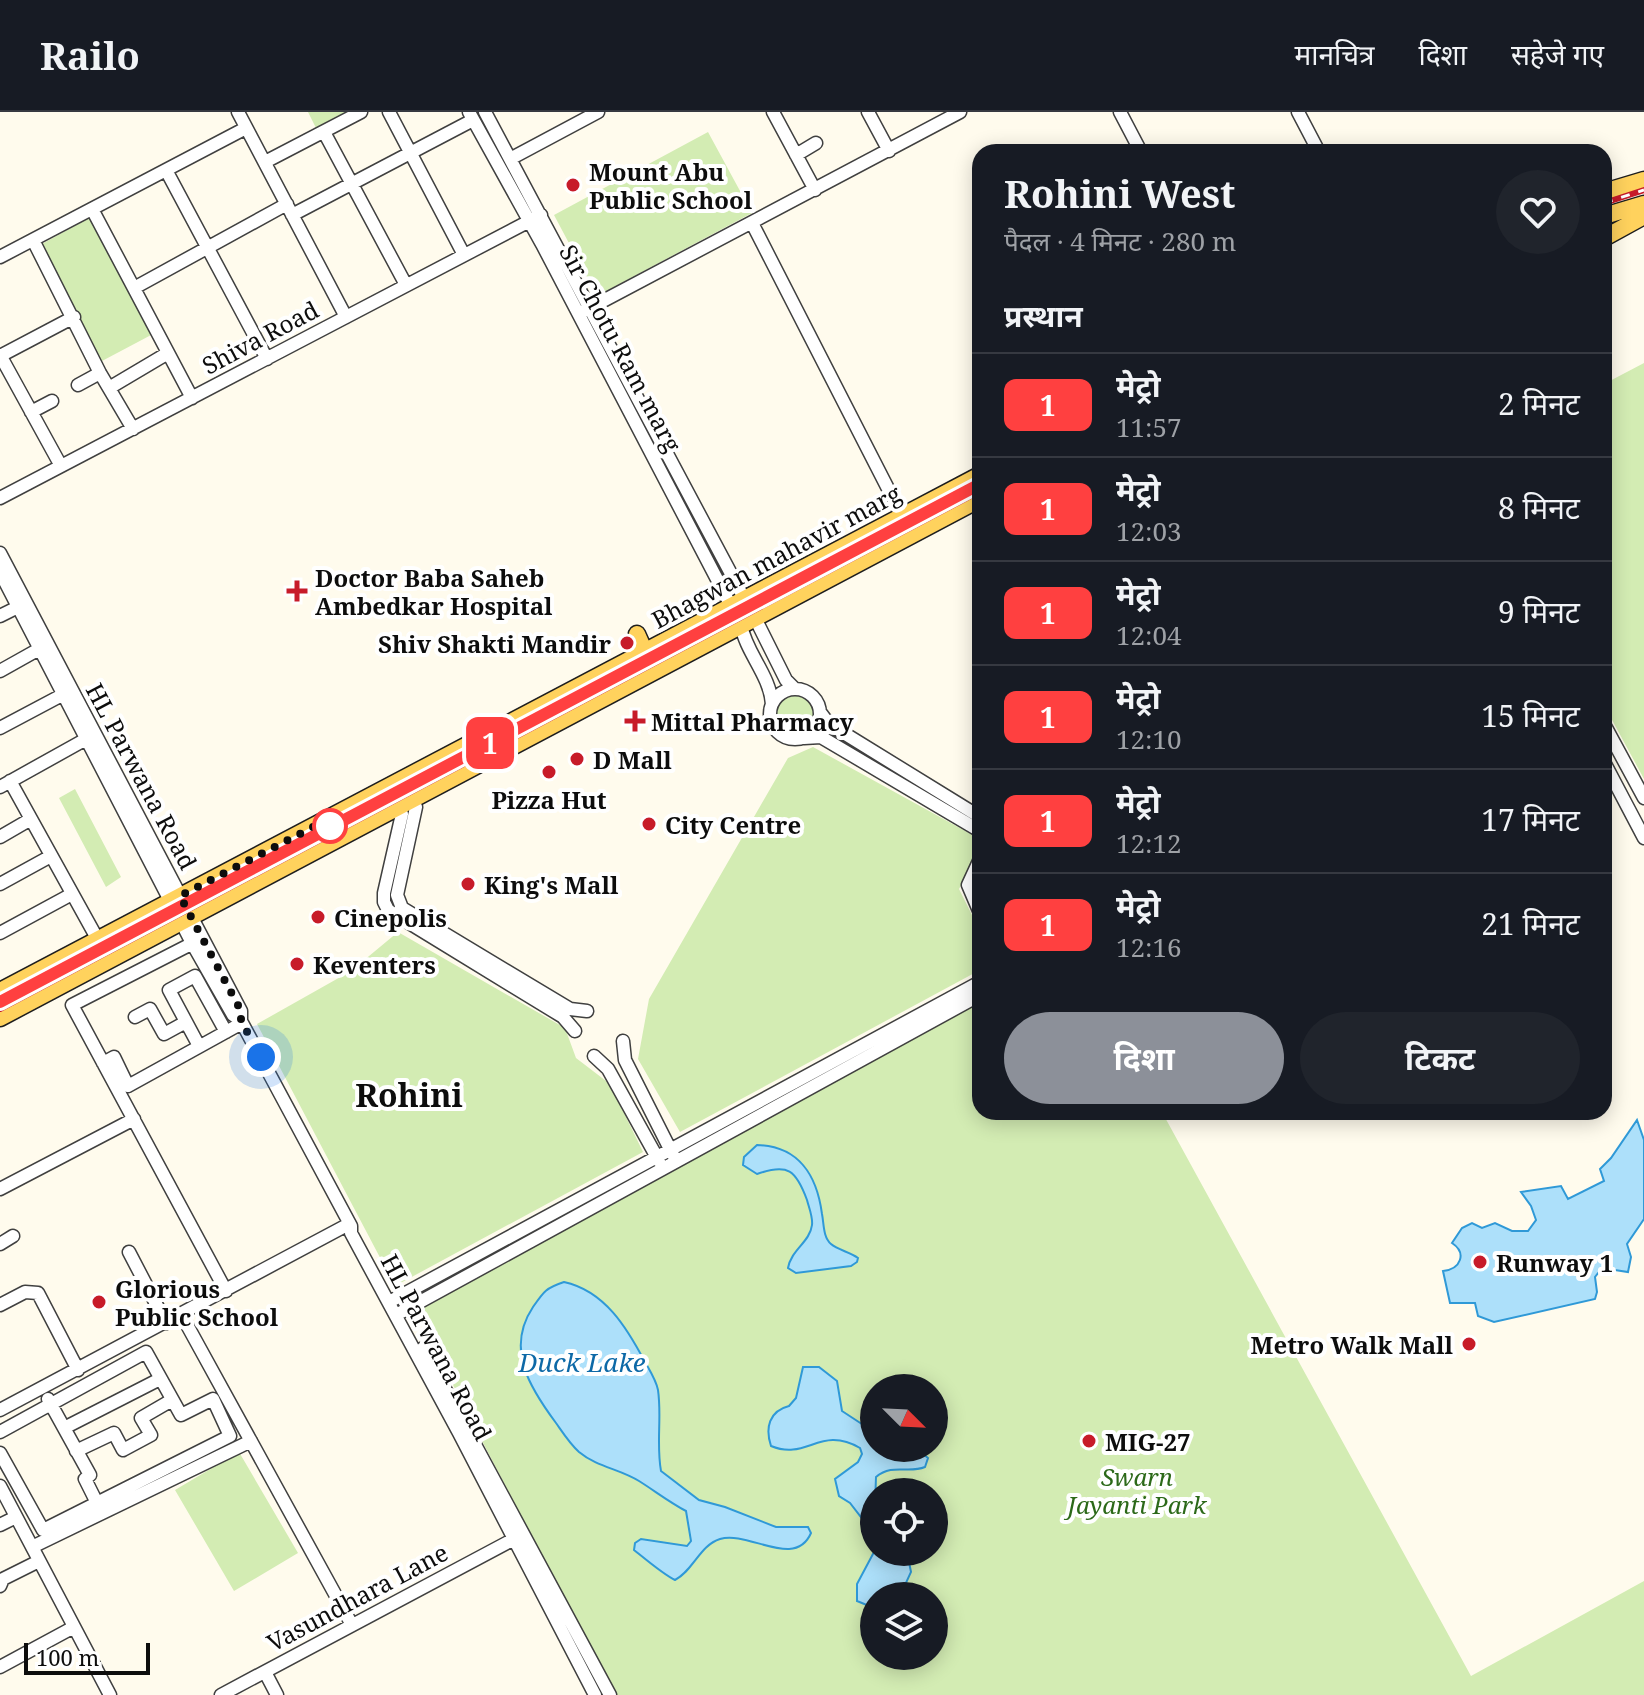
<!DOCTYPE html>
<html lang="hi">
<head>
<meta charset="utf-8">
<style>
  :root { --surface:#171b24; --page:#20242c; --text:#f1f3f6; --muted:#9ea1a6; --line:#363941; --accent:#8c9099 }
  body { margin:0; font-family:"Noto Serif","Noto Sans Devanagari",serif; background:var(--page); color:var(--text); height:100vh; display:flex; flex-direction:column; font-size:30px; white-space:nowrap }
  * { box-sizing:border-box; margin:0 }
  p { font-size:26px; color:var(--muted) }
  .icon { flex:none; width:44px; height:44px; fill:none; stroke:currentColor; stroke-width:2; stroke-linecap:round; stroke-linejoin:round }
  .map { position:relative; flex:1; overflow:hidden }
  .side { position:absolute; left:972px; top:32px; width:640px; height:976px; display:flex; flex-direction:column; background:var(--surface); border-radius:24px; box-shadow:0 4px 20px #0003 }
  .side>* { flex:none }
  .badge { padding:0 16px; border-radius:12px; font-size:28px; line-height:52px }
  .needle { width:52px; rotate:114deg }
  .controls { position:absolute; left:860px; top:1262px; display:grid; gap:16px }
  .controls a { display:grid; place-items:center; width:88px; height:88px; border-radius:50%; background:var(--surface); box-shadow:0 4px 20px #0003; font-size:40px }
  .scale { position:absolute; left:24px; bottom:20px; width:126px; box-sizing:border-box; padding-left:8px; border:4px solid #0d0d0d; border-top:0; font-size:22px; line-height:28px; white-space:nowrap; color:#0d0d0d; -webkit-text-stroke:6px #fff; paint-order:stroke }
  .you { position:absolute; width:40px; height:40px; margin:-20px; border:6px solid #fff; border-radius:50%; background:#1a73e8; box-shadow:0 0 0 12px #1a73e833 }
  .map>.badge { position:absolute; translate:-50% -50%; box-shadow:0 0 0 4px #fff }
  h2 { padding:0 32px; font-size:30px; line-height:72px }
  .round { display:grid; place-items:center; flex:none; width:84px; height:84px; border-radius:42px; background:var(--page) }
  .overview { display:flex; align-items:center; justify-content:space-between; height:136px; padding:0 32px }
  h1 { font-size:38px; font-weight:700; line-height:60px }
  .button { display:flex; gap:16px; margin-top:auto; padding:16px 32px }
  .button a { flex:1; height:92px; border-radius:48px; background:var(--accent); color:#fff; font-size:32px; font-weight:700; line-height:92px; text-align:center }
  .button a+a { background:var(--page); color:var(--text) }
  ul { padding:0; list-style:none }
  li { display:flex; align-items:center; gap:24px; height:104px; padding:0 32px; border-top:2px solid var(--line) }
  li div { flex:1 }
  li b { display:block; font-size:30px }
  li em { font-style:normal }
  li .badge { min-width:88px; font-weight:700; text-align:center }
  header { display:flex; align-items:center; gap:48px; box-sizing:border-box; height:112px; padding:0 40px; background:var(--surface); border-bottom:2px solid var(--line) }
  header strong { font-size:38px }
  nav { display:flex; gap:44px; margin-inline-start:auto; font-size:28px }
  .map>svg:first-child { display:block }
</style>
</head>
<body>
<header>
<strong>Railo</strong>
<nav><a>मानचित्र</a><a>दिशा</a><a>सहेजे गए</a></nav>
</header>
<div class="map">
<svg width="1644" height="1583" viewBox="0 0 1644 1583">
  <rect width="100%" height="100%" fill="#fffbed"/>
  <path fill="#d3ecb3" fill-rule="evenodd" d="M308 0H347L316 16Z
    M708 20 752 101 597 184 554 103Z
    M91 105 153 222 102 249 40 133Z
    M1644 251V667L1604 593V272Z
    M776 603a19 19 0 1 1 38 0a19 19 0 1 1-38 0Z
    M813 635 978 726 980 738 959 777 980 819V858L680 1020 638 947 649 887 788 646Z
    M75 677 121 765 106 775 59 686Z
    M398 820 565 916 576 946 610 972 643 1040 395 1174 257 912 351 859Z
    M980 887V1000H1162L1471 1564 1644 1469V1583H614L411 1192ZM874 1276H934V1336H874ZM874 1380H934V1440H874ZM874 1484H934V1544H874Z
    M239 1340 298 1441 234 1479 175 1378Z"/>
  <path fill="#ade0fa" stroke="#2f99d7" stroke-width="2" d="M1637 1008 1644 1028V1107L1627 1132 1631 1145 1628 1160 1602 1156 1595 1165 1597 1180 1595 1187 1494 1210 1478 1204 1475 1191H1450L1443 1159C1461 1157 1467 1141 1452 1131L1462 1116 1472 1111 1482 1116 1495 1111 1512 1119H1528L1536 1108 1531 1094 1521 1080 1561 1074 1568 1087 1604 1069 1600 1057 1611 1046Z
    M757 1033C799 1034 817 1064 822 1102 824 1112 823 1125 831 1132 838 1138 850 1140 858 1146L857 1150 851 1154 796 1161 788 1156C791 1138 810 1130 812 1113 813 1105 809 1096 807 1088 796 1058 788 1051 757 1062L743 1053 744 1045Z
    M564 1170C605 1179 627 1216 645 1250 650 1259 656 1268 658 1278 662 1305 656 1332 661 1359L699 1388 725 1395 776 1415H808L811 1421C795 1458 748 1418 720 1427 700 1433 693 1459 675 1468 664 1463 644 1446 634 1438L635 1431 641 1427 687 1434 691 1429 686 1399C669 1390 655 1379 639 1369 620 1357 597 1355 579 1340 570 1332 563 1321 556 1311 530 1276 505 1237 533 1195 544 1179 546 1176 564 1170Z
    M803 1255H819L837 1269 842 1299 874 1320V1336H916L928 1346 925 1355C908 1362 893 1351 876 1365L874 1422 850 1391 839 1384 835 1367 858 1350 862 1342 860 1336C820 1313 807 1349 771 1334 765 1316 769 1299 789 1294L796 1286Z
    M874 1440H907L911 1460 900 1484H874V1496L857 1489V1472Z"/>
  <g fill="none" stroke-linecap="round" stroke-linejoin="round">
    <g stroke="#404040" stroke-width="15">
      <path id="minor" d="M238 0 346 205
        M389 0 464 143
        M469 0 542 132 731 494
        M485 0 745 488
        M773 0 815 78
        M868 0 889 39
        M1120 0 1141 40
        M1298 0 1319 40
        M324 20 406 173
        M796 43 816 31
        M510 47 598 0
        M265 50 361 0
        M166 58 267 247
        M92 97 192 286
        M292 103 473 8
        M752 111 902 404
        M33 128 100 261 133 317
        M0 145 246 16
        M134 176 287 92
        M584 199 960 0
        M0 243 61 354
        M0 244 74 205
        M78 273 100 261
        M109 276 168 241
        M31 300 52 289
        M0 386 541 103
        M0 441 241 899V909L351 1114V1121L459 1321 595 1583
        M0 460 192 831 233 903 241 909
        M0 504 18 495
        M755 506 786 568 795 577
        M741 513C746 541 770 563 772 592
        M0 559 41 536
        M770 602a25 25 0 1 1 50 0a25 25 0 1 1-50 0Z
        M820 600 829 612 980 705
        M1604 612 1644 686
        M0 616 64 582
        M804 626 821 625 980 719
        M1604 650 1644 726
        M10 669 98 828
        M0 675 88 626
        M416 695 397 783 402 796 570 897 587 899
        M402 702 384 781V790L388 798 563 905 575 919
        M0 725 31 707
        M980 747 968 773 980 801
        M0 772 51 744
        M0 821 72 782
        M197 829 72 893 226 1179
        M135 905 150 897 164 922 186 910
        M623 929 625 948 673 1043
        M199 934 169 878 195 864 226 920
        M594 944 608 957 659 1049
        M103 951 114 945 128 974 242 911
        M0 1077 134 1007
        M0 1132 13 1124
        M129 1140 166 1211
        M389 1190 980 870
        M0 1193 25 1180 38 1181 78 1258
        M181 1202 352 1513
        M396 1203 980 883
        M423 1236 610 1583
        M48 1287 90 1363 85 1367 97 1391
        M0 1298 349 1112
        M64 1316 160 1267
        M0 1320 146 1240 181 1303 213 1287 230 1324 43 1418 0 1341
        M76 1339 114 1321 123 1338 151 1323 141 1306 172 1288
        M0 1374 110 1583
        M0 1413 16 1405
        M32 1435 251 1329
        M0 1474 3 1467 39 1449
        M0 1555 74 1515
        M265 1560 277 1583
        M221 1583 514 1427"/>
    </g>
    <g stroke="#1e1e1e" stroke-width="19">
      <path id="major" d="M1604 80 1644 68
        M1604 104 1644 92
        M1604 126 1644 104
        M637 522 645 540
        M0 879 980 363
        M0 906 980 387"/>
    </g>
    <use href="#minor" stroke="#fff" stroke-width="12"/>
    <use href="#major" stroke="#ffd25d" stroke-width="16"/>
    <g stroke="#c71b29" stroke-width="6">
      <path id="rail" d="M1604 91 1644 78
        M0 897 980 379"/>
    </g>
    <use href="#rail" stroke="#fff" stroke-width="3" stroke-dasharray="9" stroke-linecap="butt"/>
  </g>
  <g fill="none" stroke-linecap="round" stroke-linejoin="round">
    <g stroke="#fff" stroke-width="18">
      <path id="line" d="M0 890 980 372"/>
    </g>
    <use href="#line" stroke="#ff4040" stroke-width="12"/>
    <path stroke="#0d0d0d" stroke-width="8" stroke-dasharray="0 14.4" d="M261 945 241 909V899L180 784 317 713 330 714"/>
  </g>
  <g fill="#c71b29" stroke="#fff" stroke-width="3">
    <circle cx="573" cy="73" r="8"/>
    <path d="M293 467h8v8h8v8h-8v8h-8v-8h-8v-8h8z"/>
    <circle cx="627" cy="531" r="8"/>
    <path d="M631 597h8v8h8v8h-8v8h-8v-8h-8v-8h8z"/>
    <circle cx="577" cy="647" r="8"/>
    <circle cx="549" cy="660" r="8"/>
    <circle cx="649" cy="712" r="8"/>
    <circle cx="468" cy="772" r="8"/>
    <circle cx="318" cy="805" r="8"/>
    <circle cx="297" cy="852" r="8"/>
    <circle cx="1480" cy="1150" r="8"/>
    <circle cx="99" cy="1190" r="8"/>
    <circle cx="1469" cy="1232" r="8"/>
    <circle cx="1089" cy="1329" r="8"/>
  </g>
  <circle fill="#fff" stroke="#ff4040" stroke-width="4" cx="330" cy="714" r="16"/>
  <g text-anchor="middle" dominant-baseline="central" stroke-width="8" stroke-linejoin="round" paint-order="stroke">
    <g font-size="24" font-weight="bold" fill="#0d0d0d" stroke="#fff" text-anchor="start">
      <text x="589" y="59">Mount Abu<tspan x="589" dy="28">Public School</tspan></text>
      <text x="315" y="465">Doctor Baba Saheb<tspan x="315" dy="28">Ambedkar Hospital</tspan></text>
      <text x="611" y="531" text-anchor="end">Shiv Shakti Mandir</text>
      <text x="651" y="609">Mittal Pharmacy</text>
      <text x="593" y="647">D Mall</text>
      <text x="549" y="687" text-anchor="middle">Pizza Hut</text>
      <text x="665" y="712">City Centre</text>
      <text x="484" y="772">King's Mall</text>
      <text x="334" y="805">Cinepolis</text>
      <text x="313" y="852">Keventers</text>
      <text x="1496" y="1150">Runway 1</text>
      <text x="115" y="1176">Glorious<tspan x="115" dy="28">Public School</tspan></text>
      <text x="1453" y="1232" text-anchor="end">Metro Walk Mall</text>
      <text x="1105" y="1329">MIG-27</text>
    </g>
    <g font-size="24" fill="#0d0d0d" stroke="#fff">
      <text transform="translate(260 225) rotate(-28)">Shiva Road</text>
      <text transform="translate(621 236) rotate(62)">Sir Chotu Ram marg</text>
      <text transform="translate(776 444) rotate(-28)">Bhagwan mahavir marg</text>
      <text transform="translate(142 664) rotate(62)">HL Parwana Road</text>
      <text transform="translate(437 1235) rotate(62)">HL Parwana Road</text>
      <text transform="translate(357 1485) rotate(-28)">Vasundhara Lane</text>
    </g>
    <g font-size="24" font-style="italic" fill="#2c6919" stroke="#fff">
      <text x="1137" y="1364">Swarn<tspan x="1137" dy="28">Jayanti Park</tspan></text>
    </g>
    <g font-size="26" font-style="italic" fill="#0d69a7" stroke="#fff">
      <text x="582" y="1250">Duck Lake</text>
    </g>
    <g font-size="32" font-weight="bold" fill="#0d0d0d" stroke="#fff">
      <text x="409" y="982">Rohini</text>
    </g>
  </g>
</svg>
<div class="controls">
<a><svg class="needle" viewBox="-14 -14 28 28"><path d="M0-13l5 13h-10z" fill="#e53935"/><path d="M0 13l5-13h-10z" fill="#9ea1a6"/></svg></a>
<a><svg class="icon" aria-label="locate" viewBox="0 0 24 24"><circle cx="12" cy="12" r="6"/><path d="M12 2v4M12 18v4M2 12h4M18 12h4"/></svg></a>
<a><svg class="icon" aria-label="layers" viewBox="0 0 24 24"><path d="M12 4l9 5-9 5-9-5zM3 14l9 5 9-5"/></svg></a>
</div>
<div class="scale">100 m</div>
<div class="you" style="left:261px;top:945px"></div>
<b class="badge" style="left:490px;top:631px;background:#ff4040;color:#fff">1</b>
<section class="side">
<div class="overview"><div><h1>Rohini West</h1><p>पैदल · 4 मिनट · 280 m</p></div><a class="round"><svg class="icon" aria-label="heart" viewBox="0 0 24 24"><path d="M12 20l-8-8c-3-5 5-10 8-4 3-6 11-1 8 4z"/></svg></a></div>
<h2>प्रस्थान</h2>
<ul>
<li><span class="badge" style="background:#ff4040;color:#fff">1</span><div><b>मेट्रो</b><p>11:57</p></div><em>2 मिनट</em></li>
<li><span class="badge" style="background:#ff4040;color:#fff">1</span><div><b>मेट्रो</b><p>12:03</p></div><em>8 मिनट</em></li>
<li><span class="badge" style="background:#ff4040;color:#fff">1</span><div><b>मेट्रो</b><p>12:04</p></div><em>9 मिनट</em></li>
<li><span class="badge" style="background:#ff4040;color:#fff">1</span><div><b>मेट्रो</b><p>12:10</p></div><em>15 मिनट</em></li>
<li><span class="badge" style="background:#ff4040;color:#fff">1</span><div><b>मेट्रो</b><p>12:12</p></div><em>17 मिनट</em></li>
<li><span class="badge" style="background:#ff4040;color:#fff">1</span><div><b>मेट्रो</b><p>12:16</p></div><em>21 मिनट</em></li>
</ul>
<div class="button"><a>दिशा</a><a>टिकट</a></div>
</section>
</div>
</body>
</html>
